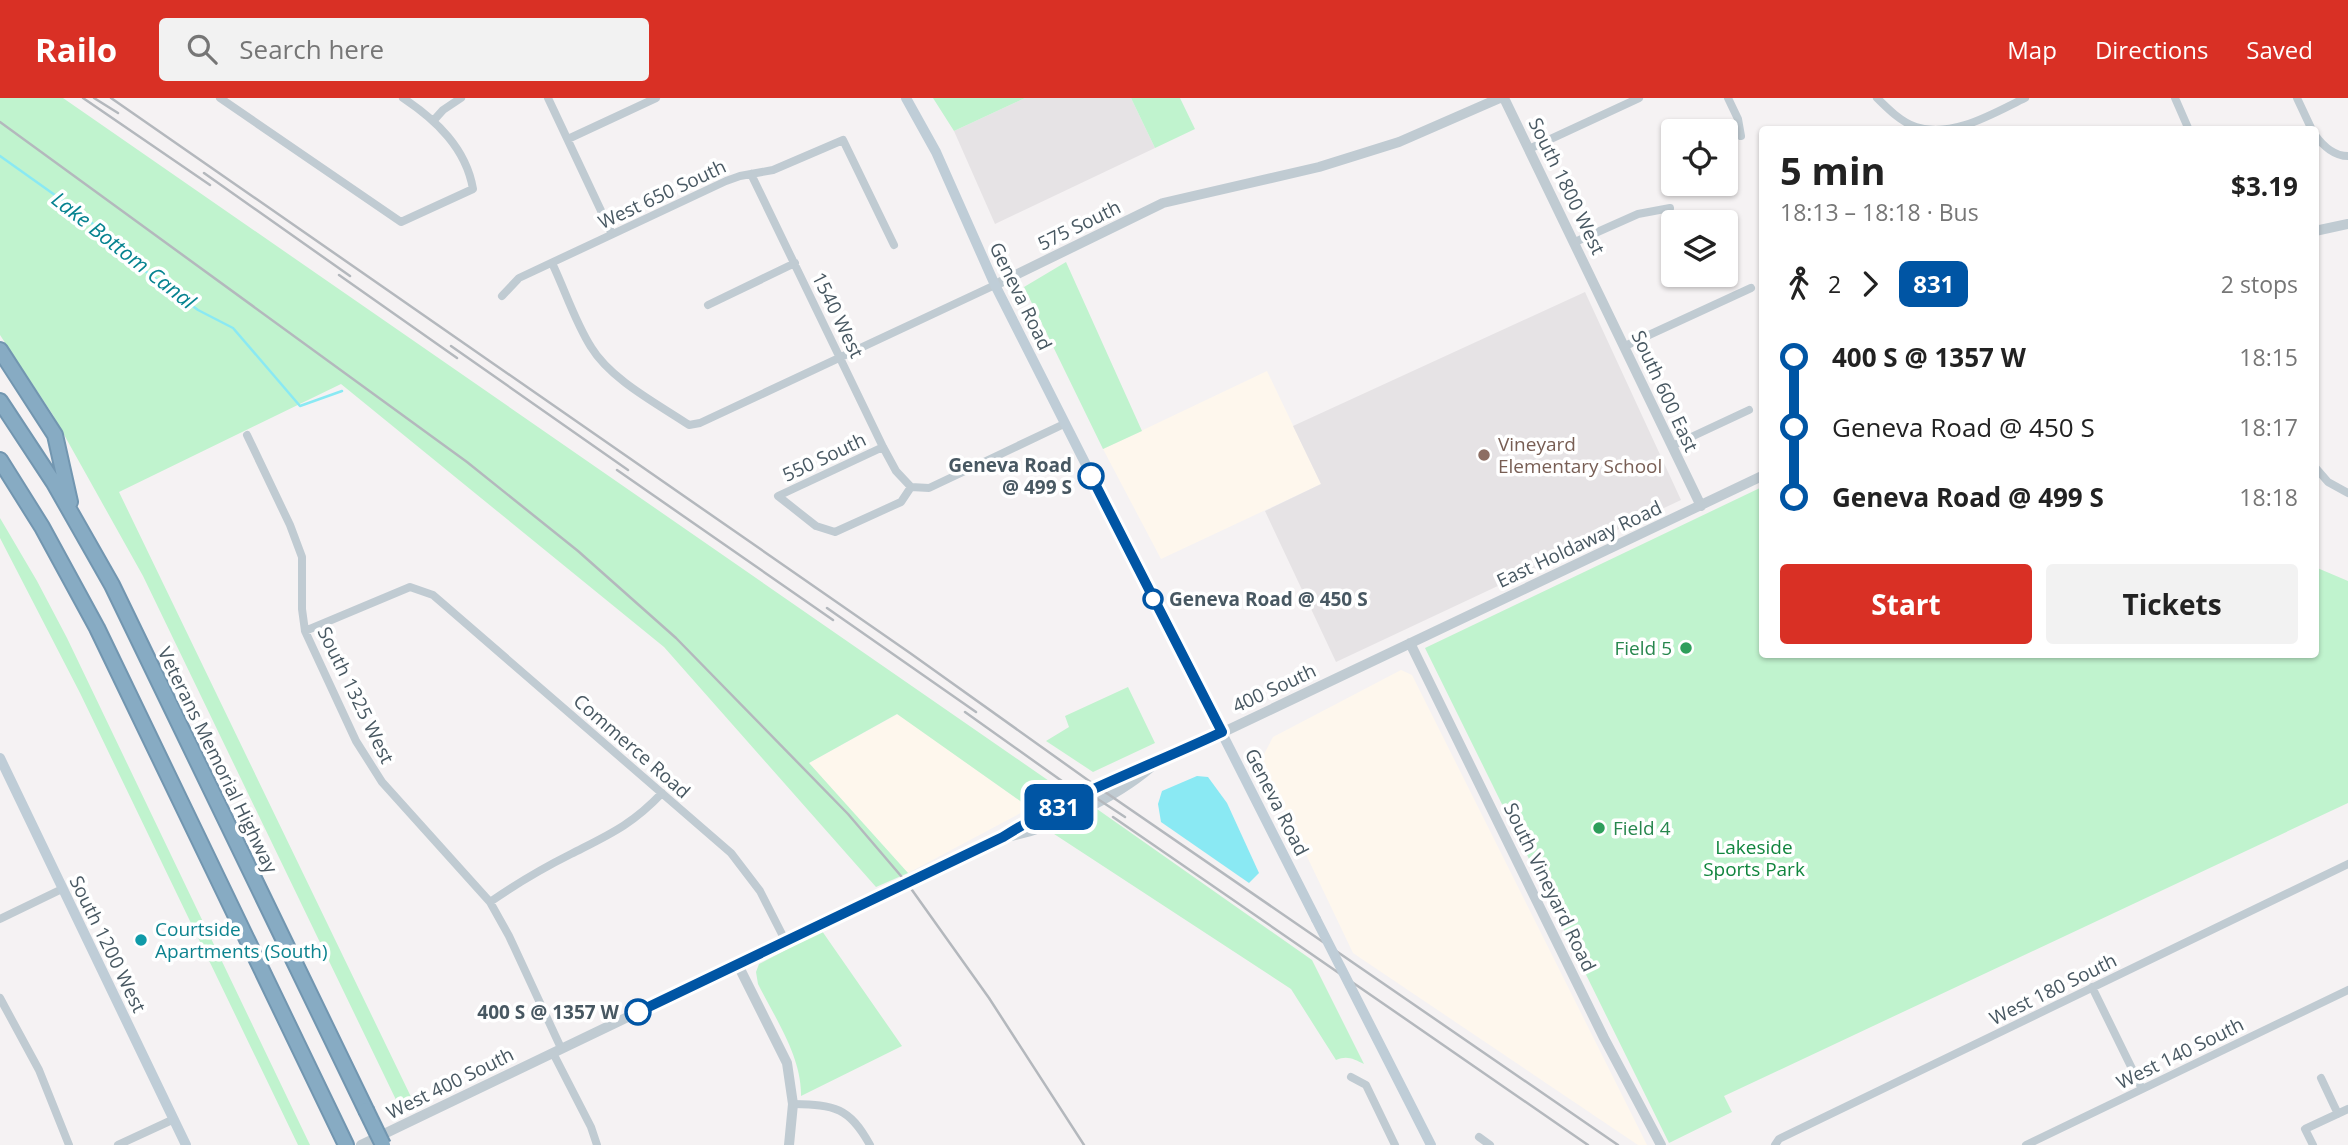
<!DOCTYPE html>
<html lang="en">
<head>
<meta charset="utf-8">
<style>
  :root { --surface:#fff; --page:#f2f2f2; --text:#222; --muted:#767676; --accent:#d93025 }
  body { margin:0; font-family:"Open Sans",sans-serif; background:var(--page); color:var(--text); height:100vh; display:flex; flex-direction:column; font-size:26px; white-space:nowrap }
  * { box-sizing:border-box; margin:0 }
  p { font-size:23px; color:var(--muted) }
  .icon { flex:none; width:38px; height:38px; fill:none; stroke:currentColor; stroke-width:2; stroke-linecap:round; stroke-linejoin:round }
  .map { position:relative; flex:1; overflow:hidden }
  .sheet { position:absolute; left:1759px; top:28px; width:560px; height:532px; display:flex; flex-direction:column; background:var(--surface); border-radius:7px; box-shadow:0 2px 5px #0004 }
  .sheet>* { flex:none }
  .badge { padding:0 14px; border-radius:10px; font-size:24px; line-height:46px }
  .tools { position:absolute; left:1661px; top:21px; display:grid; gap:14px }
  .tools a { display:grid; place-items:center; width:77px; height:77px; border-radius:7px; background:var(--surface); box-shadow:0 2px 5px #0004; font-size:35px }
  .map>.badge { position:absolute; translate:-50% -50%; box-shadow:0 0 0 4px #fff }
  .legs { display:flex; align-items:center; gap:10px; height:77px; padding:0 21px; font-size:23px }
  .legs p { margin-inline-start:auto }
  .summary { display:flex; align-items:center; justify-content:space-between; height:119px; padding:0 21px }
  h1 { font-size:38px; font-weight:700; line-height:52px }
  .primary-button { display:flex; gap:14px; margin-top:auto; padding:14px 21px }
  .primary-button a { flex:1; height:80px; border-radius:7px; background:var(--accent); color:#fff; font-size:28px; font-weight:700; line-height:80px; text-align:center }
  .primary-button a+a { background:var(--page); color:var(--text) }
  ul { padding:0 21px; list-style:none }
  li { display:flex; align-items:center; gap:24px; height:70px; font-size:26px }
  li i { display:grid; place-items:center; width:10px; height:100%; margin:0 9px; background:currentColor }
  li i::after { content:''; width:18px; height:18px; margin:-9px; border:5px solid; border-radius:50%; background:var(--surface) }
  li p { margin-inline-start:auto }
  li:first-child i { background:linear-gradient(#0000 50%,currentColor 0) }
  li:last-child i { background:linear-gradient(currentColor 50%,#0000 0) }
  header { display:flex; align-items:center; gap:42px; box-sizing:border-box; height:98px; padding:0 35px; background:var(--accent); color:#fff }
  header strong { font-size:33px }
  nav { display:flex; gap:38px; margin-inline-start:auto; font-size:24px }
  .search { width:490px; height:63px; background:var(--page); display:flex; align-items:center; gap:18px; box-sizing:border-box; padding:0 24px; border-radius:7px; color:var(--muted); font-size:26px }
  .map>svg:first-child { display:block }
</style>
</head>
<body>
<header>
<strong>Railo</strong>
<div class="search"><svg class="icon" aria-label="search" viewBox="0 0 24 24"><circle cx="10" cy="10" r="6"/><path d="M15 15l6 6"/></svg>Search here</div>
<nav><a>Map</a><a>Directions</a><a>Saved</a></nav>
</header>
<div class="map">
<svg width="2348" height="1047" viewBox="0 0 2348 1047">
  <rect width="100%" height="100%" fill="#f5f2f3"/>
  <path fill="#fef7ed" d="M1267 273 1321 386 1161 461 1103 351Z
    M1401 572 1412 577 1647 1047H1638L1353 855 1261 662 1273 639Z
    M898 616 1030 710 908 775 809 665Z"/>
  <path fill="#e6e3e5" d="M1025 0H1131L1155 50 995 126 954 33Z
    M1585 194 1681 402 1336 564 1265 413 1321 386 1293 328Z"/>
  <path fill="#c0f3ce" d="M0 0H63L1065 694 1030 710 897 616 809 665 908 775 876 789 664 549 341 286 119 394 413 1003 399 1008 143 478 53 317 0 237Z
    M933 0H1025L954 33Z
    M1131 0H1180L1195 31 1155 50Z
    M1066 164 1142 333 1103 351 1024 189Z
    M1762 389V556H2315V469L2348 483V705L1724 998 1732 1014 1669 1045 1425 550Z
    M0 420 37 483 67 540 310 1047H298L80 595 0 440Z
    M1128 589 1155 645 1093 674 1046 643 1069 629 1065 618Z
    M1097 711 1312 862 1364 966C1354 961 1347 957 1336 962L1291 891 1051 734Z
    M822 833 902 948 801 998C802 959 775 920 758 886L756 874 759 866Z"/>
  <path fill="#8ae9f3" d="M1197 678 1208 679 1227 705 1259 775 1249 785 1161 724 1158 706 1162 693Z"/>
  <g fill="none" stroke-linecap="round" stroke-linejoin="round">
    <path stroke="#8ae9f3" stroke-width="2.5" d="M0 58 83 117 140 169 198 212 233 230 300 308 342 293"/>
    <g stroke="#7296b0" stroke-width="18">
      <path id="motorway" d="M0 252 55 337 70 404
        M0 303 54 385 112 487 366 1012
        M0 362 42 429 97 530 346 1047"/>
    </g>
    <path stroke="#c0cbd2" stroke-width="8" d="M220 0 401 124 473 91C466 50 436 22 403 0
      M548 0 612 136
      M1728 0 1738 21 1741 38
      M1877 0C1888 11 1901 24 1916 29 1952 41 1994 15 2025 0
      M2175 0 2189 32
      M2297 0 2312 32
      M434 22 443 12 461 0
      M2315 37C2323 48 2335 58 2348 58
      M568 41 656 0
      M1529 51 1639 0
      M751 76 883 349 896 373 911 389 929 390 1064 326
      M1575 144 1638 116 1670 110
      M552 165C565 192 575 224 591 249 611 282 658 306 689 327L700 325 995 187
      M502 198 519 180 726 83 740 78 773 72 843 42 894 147
      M708 207 795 165
      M1625 248 1751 190
      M247 337 290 427 302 459V511L305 533 356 643 382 684 490 804 509 838 561 950
      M1672 348 1749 312
      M883 349 778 398 816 428 835 434 901 404 911 389
      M2315 369 2328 384 2348 395
      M305 533 410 489 433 497 731 755 760 793 786 844
      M490 804C516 786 543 770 571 756 608 737 632 727 662 695
      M0 821 62 791
      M2092 889 2142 991
      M0 900 39 972 69 1047
      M553 955 591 1029 597 1047
      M1351 979 1366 987 1395 1047
      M2321 980 2338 1016
      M793 1006C835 1007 849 1009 870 1047
      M1479 1039 1490 1047
      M118 1047 172 1022
      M1775 1047 1779 1041 2348 766
      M2026 1047 2348 892
      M2313 1047 2305 1031 2348 1011"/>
    <path stroke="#c0cbd2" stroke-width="10" d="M1504 0 1701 408
      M2315 133 2348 126
      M995 187 1163 105 1319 69 1399 44 1500 0
      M1410 545 1604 940 1661 1047
      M1011 738C1055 729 1116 699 1150 670
      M738 867 787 965 793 1006 789 1047
      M361 1047 1003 739 1026 725 1124 677 1154 667 1762 378"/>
    <path stroke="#bfcdd7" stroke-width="10" d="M906 0 936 54 995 187 1316 821
      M0 660 186 1047"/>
    <use href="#motorway" stroke="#87abc3" stroke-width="14"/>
    <path stroke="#b4b8bd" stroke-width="2.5" d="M83 0 210 87
      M94 0 118 15
      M111 0 910 555 1092 685 1618 1047
      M0 24 467 364 578 453 676 540 848 716 907 785 989 900 1084 1047
      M204 75 350 178
      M339 177 457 260
      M451 248 628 372
      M617 372 833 522
      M827 510 976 614
      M965 614 1090 703
      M1084 692 1125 719
      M1113 719 1588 1047"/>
    <g stroke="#7296b0" stroke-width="18" stroke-linecap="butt">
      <path id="motorway-bridge" d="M366 1012 383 1047"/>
    </g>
    <path stroke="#bfcdd7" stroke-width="10" d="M1316 821 1431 1047"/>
    <use href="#motorway-bridge" stroke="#87abc3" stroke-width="14"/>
  </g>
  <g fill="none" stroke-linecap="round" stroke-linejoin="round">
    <g stroke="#fff" stroke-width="16">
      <path id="line-1" d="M638 914 1003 739C1071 696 1150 668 1222 634L1091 378"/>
    </g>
    <use href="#line-1" stroke="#0055a4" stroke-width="10"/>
  </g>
  <circle fill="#8d6e63" stroke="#fff" stroke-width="2.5" cx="1484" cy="357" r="7"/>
  <g fill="#fff" stroke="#0055a4" stroke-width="3.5">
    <circle cx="1091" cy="378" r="12"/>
    <circle cx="1153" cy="501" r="9"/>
    <circle cx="638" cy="914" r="12"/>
  </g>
  <g fill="#2e9e5b" stroke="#fff" stroke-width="2.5">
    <circle cx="1686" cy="550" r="7"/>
    <circle cx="1599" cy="730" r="7"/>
  </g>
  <circle fill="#0f9aa8" stroke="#fff" stroke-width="2.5" cx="141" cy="842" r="7"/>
  <g text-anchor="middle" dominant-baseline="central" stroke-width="7" stroke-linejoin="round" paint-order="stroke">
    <g font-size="19" fill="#485862" stroke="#fff">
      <text transform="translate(1567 88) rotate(64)">South 1800 West</text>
      <text transform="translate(662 96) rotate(-25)">West 650 South</text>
      <text transform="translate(1079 127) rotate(-26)">575 South</text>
      <text transform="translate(1021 198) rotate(64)">Geneva Road</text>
      <text transform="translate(838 217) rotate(64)">1540 West</text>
      <text transform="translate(1665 293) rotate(65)">South 600 East</text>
      <text transform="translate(824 359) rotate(-25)">550 South</text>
      <text transform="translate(1579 446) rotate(-25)">East Holdaway Road</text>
      <text transform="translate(1274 590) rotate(-25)">400 South</text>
      <text transform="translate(356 597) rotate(64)">South 1325 West</text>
      <text transform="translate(632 648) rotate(41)">Commerce Road</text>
      <text transform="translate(218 662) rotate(64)">Veterans Memorial Highway</text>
      <text transform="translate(1277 704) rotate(63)">Geneva Road</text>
      <text transform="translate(1550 789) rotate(64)">South Vineyard Road</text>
      <text transform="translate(108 846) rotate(64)">South 1200 West</text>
      <text transform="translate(2053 891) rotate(-26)">West 180 South</text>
      <text transform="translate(2180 955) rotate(-26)">West 140 South</text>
      <text transform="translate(450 985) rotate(-26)">West 400 South</text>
    </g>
    <g font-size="19" fill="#785e54" stroke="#fff" text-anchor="start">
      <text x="1498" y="346">Vineyard<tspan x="1498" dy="22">Elementary School</tspan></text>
    </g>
    <g font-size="19" font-weight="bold" fill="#485862" stroke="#fff" text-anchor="end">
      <text x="1072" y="367">Geneva Road<tspan x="1072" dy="22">@ 499 S</tspan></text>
      <text x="1169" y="501" text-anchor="start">Geneva Road @ 450 S</text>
      <text x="619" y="914">400 S @ 1357 W</text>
    </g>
    <g font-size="19" fill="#27864d" stroke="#fff" text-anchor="end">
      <text x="1672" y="550">Field 5</text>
      <text x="1613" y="730" text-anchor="start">Field 4</text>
    </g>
    <g font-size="19" fill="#11853e" stroke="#fff">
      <text x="1754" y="749">Lakeside<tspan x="1754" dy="22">Sports Park</tspan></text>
    </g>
    <g font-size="19" fill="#0d838f" stroke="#fff" text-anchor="start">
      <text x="155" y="831">Courtside<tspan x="155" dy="22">Apartments (South)</tspan></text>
    </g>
    <g font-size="21" font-style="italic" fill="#068390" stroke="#fff">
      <text transform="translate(124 152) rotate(38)">Lake Bottom Canal</text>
    </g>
  </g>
</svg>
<div class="tools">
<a><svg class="icon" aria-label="locate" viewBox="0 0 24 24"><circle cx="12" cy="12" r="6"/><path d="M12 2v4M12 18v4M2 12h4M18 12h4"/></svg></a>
<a><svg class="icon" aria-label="layers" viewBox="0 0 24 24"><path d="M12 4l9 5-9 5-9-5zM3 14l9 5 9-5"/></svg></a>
</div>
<b class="badge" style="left:1059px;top:709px;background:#0055a4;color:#fff">831</b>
<section class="sheet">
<div class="summary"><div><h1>5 min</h1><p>18:13 – 18:18 · Bus</p></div><b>$3.19</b></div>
<div class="legs"><svg class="icon" aria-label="walk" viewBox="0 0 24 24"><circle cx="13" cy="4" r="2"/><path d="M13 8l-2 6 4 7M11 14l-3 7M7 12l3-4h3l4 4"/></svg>2<svg class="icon" aria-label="forward" viewBox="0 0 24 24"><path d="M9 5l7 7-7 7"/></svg><b class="badge" style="background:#0055a4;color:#fff">831</b><p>2 stops</p></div>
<ul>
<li><i style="color:#0055a4"></i><b>400 S @ 1357 W</b><p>18:15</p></li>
<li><i style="color:#0055a4"></i><span>Geneva Road @ 450 S</span><p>18:17</p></li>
<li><i style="color:#0055a4"></i><b>Geneva Road @ 499 S</b><p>18:18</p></li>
</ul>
<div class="primary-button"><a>Start</a><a>Tickets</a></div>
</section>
</div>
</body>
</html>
